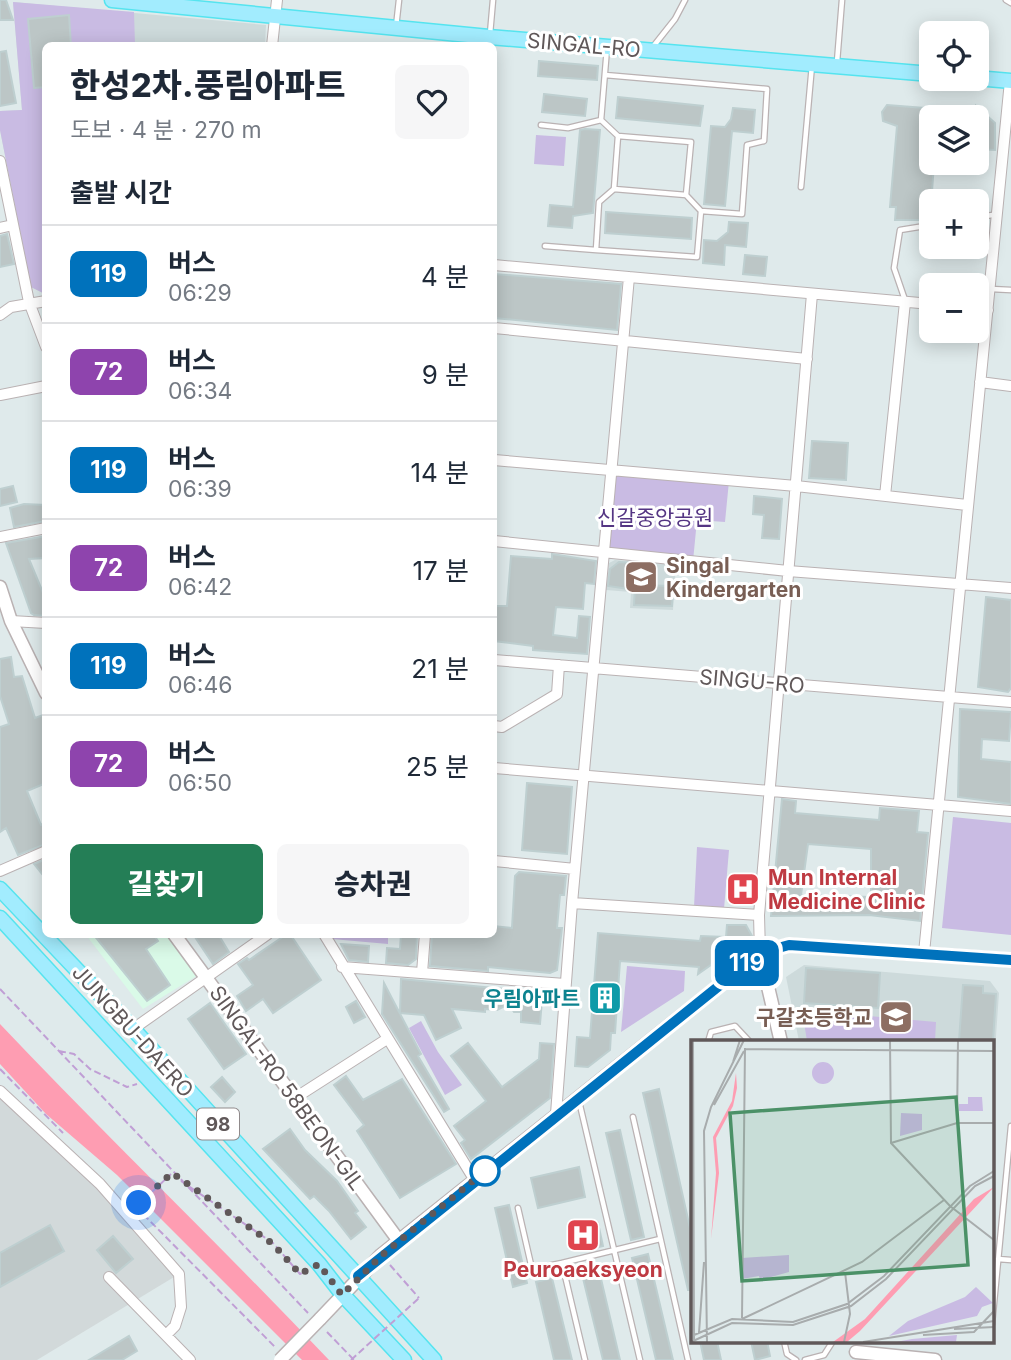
<!DOCTYPE html>
<html lang="ko">
<head>
<meta charset="utf-8">
<style>
  :root { --surface:#fff; --page:#f6f6f7; --text:#1f2937; --muted:#747a83; --line:#e0e1e3; --accent:#247e56 }
  body { margin:0; font-family:Inter,"Noto Sans KR",sans-serif; background:var(--page); color:var(--text); height:100vh; display:flex; flex-direction:column; font-size:26px; white-space:nowrap }
  * { box-sizing:border-box; margin:0 }
  p { font-size:23px; color:var(--muted) }
  .icon { flex:none; width:38px; height:38px; fill:none; stroke:currentColor; stroke-width:2; stroke-linecap:round; stroke-linejoin:round }
  .map { position:relative; flex:1; overflow:hidden }
  .details { position:absolute; left:42px; top:42px; width:455px; height:896px; display:flex; flex-direction:column; background:var(--surface); border-radius:10px; box-shadow:0 4px 18px #0003 }
  .details>* { flex:none }
  .badge { padding:0 14px; border-radius:10px; font-size:24px; line-height:46px }
  .buttons { position:absolute; left:919px; top:21px; display:grid; gap:14px }
  .buttons a { display:grid; place-items:center; width:70px; height:70px; border-radius:10px; background:var(--surface); box-shadow:0 4px 18px #0003; font-size:35px }
  .you { position:absolute; width:35px; height:35px; margin:-18px; border:5px solid #fff; border-radius:50%; background:#1a73e8; box-shadow:0 0 0 10px #1a73e833 }
  .map>.badge { position:absolute; translate:-50% -50%; box-shadow:0 0 0 4px #fff }
  h2 { padding:0 28px; font-size:26px; line-height:63px }
  .round { display:grid; place-items:center; flex:none; width:74px; height:74px; border-radius:10px; background:var(--page) }
  .head { display:flex; align-items:center; justify-content:space-between; height:119px; padding:0 28px }
  h1 { font-size:33px; font-weight:800; line-height:52px }
  .button { display:flex; gap:14px; margin-top:auto; padding:14px 28px }
  .button a { flex:1; height:80px; border-radius:10px; background:var(--accent); color:#fff; font-size:28px; font-weight:800; line-height:80px; text-align:center }
  .button a+a { background:var(--page); color:var(--text) }
  ul { padding:0; list-style:none }
  li { display:flex; align-items:center; gap:21px; height:98px; padding:0 28px; border-top:2px solid var(--line) }
  li div { flex:1 }
  li b { display:block; font-size:26px }
  li em { font-style:normal }
  li .badge { min-width:77px; font-weight:700; text-align:center }
  .map>svg:first-child { display:block }
</style>
</head>
<body>
<div class="map">
<svg width="1011" height="1360" viewBox="0 0 1011 1360">
  <rect width="100%" height="100%" fill="#dfeaeb"/>
  <path fill="#d2d9da" d="M0 1091 100 1184 179 1274 37 1360H0Z"/>
  <path fill="#cddadb" d="M13 2 266 25 265 45 46 46 45 294 31 287 0 130V111L22 110Z
    M615 560 676 565 673 610 630 608 631 592 606 590 609 563Z
    M804 965 990 981 999 993 992 1094V1042L799 1041 786 977Z"/>
  <path fill="#dafae8" d="M86 935H169L198 975 143 1009Z"/>
  <path fill="#c9bbe3" d="M13 2 134 12 135 45 46 46 45 294 31 287 0 130V111L22 110Z
    M536 135 566 137 564 166 534 164Z
    M611 470 729 481 725 522 697 520 693 561 603 553Z
    M953 817 1011 823V935L942 928Z
    M697 847 729 850 724 909 694 907Z
    M330 935H388V944L332 939Z
    M627 966 685 971 684 991 621 1032Z
    M802 1010 936 1022 935 1041H807Z
    M421 1021 438 1052 462 1085 445 1095 409 1028Z"/>
  <path fill="#fe9db2" d="M0 1024C108 1138 221 1246 329 1360H302L117 1175 46 1114 0 1064Z"/>
  <path fill="#bcc6c6" stroke="#becfd0" stroke-width="2" fill-rule="evenodd" d="M0 0H6L13 20H0Z
    M69 15 71 46H46V87L34 88 28 19Z
    M6 51 16 103 0 106V52Z
    M539 61 598 66 597 80 538 76Z
    M544 94 587 99 585 116 542 112Z
    M618 97 703 106 700 126 616 118Z
    M887 105 950 110V117H931V163H934L930 220H895L896 207H890L897 126 883 121 882 112Z
    M976 106 995 123V150L976 149Z
    M733 108 755 110 753 133 732 131 725 206 704 204 711 126 725 127 731 119Z
    M585 129 600 130 593 213 573 216 572 228 548 226 550 205 573 207 580 130Z
    M606 212 692 218 691 239 605 233Z
    M729 222 748 223 746 247 725 245 724 265 703 263 704 240 717 241 728 232Z
    M7 234 14 264 0 267V236Z
    M745 255 767 257 765 276 743 274Z
    M494 274 621 284 617 330 494 318Z
    M812 441 848 443 846 480 809 478Z
    M13 486 17 502 0 506V489Z
    M754 496 782 499 779 539 762 538 764 515 753 514Z
    M24 504 46 505V521L14 527 10 508Z
    M46 536V558L29 559 46 600V616L34 615 31 613 6 543Z
    M552 554 596 561 594 584 585 583 583 609 556 607 553 635 577 638 579 616 590 617 587 654 533 650V646L494 641V606H507L511 556 552 559Z
    M619 562 632 563 629 589 608 586 610 569Z
    M635 585 673 586 672 606 634 605Z
    M986 597 1011 600V688L1008 692 978 687Z
    M11 657 14 677 22 676 35 718 46 714V783L27 791 41 825 46 823V844L18 855 6 828 0 832V727L9 724 0 696V659Z
    M960 709 1011 712 1009 741 982 739 981 759 1011 762V804L958 797Z
    M527 783 572 787 567 854 522 850Z
    M782 799 796 801 795 813 879 820 880 808 919 811 917 832 928 833 920 921 869 915 771 916ZM808 844 871 849V897L801 895Z
    M46 859V879L34 864Z
    M519 872 566 876 564 895H560L557 928H562L557 970 550 973 488 967V971L430 966 432 934H494V926L512 928 515 876Z
    M727 925H746L752 936 698 974 699 967 620 961 615 1033H611L610 1050 588 1067 575 1066 577 1037 590 1038 598 933 700 941 701 936 726 937Z
    M93 934H153L158 941 146 949 170 985 147 1001Z
    M193 934H218L229 952 213 964Z
    M287 934H290L321 980 273 1013 263 999 246 1011 237 996 253 985 238 964 247 958 249 960Z
    M401 934H417L416 959 408 965 386 963 387 948 400 949Z
    M341 944 369 946 368 962 349 960Z
    M806 968 880 973 878 1008 804 1003Z
    M401 979 516 990V998L542 1000 540 1024 521 1022V1012H514L509 1004 497 1010 485 1009V1012L452 1009 461 1028 436 1040 424 1015 400 1013Z
    M384 983 421 1054 418 1056 449 1109 444 1112 382 1014Z
    M963 985 983 986V993L996 994 993 1041H959Z
    M356 1001 365 1017 354 1023 346 1007Z
    M210 1003 246 1054 224 1069 188 1019Z
    M468 1043 502 1087 539 1059 540 1043 554 1044 550 1098 471 1159 461 1143 465 1140 454 1126 486 1101 451 1056Z
    M346 1076 363 1100 402 1079 456 1164 400 1198 357 1131 364 1125 334 1085Z
    M222 1077 235 1092 225 1102 211 1087Z
    M659 1089 692 1237V1290H688L643 1093Z
    M290 1129 305 1150 337 1181 358 1211 355 1213 366 1227 351 1239 329 1211 314 1196 310 1199 263 1149Z
    M620 1130 644 1237 631 1240 606 1133Z
    M579 1167 585 1197 538 1208 531 1178Z
    M509 1205 527 1283 513 1287 495 1208Z
    M598 1223 603 1246 590 1249 588 1243 578 1245 574 1228Z
    M50 1225 64 1251 0 1287V1253Z
    M113 1236 133 1259 116 1273 97 1250Z
    M648 1254 673 1360H656L632 1258Z
    M598 1266 620 1360H603L581 1270Z
    M552 1278 572 1360H554L536 1282Z
    M129 1336 137 1351 122 1360H89Z
    M700 1341H717L721 1360H704Z
    M751 1341H767L770 1356 755 1360Z"/>
  <g fill="none" stroke-linecap="round" stroke-linejoin="round">
    <g stroke="#bab2b3" stroke-width="7">
      <path id="service" d="M1006 0 1011 3
        M396 27 399 0
        M490 34 493 0
        M652 48 675 19 685 0
        M837 62 842 0
        M601 120 607 48
        M541 125 568 128 601 120 618 136 614 189 599 202 596 250 697 257 701 211 742 214 747 145 764 141 767 89 605 75
        M801 187 812 65
        M614 189 686 195 691 142 618 136
        M686 195 701 211
        M976 217 993 215
        M545 246 596 250
        M991 289 1011 290
        M905 300 894 268 900 230 931 225
        M708 1042 711 1032 735 1026 750 1042
        M579 1101 640 1360
        M633 1117 688 1360
        M518 1208 532 1269 562 1263
        M998 1259 1011 1260
        M992 1324 1011 1126
        M784 1341 787 1354 796 1360
        M585 1360 562 1263 660 1239
        M805 1360 824 1355 833 1341"/>
    </g>
    <g stroke="#bab2b3" stroke-width="12">
      <path id="minor" d="M272 46 277 0
        M0 161 29 302 46 347
        M0 228 13 225
        M494 265 931 304
        M976 309 988 310
        M0 315 11 307 46 301
        M494 328 807 359
        M980 382 1011 386
        M0 395 46 386
        M494 460 796 486 967 505
        M885 496 905 302
        M0 537 46 528
        M494 541 788 571 1011 588
        M11 621 46 623
        M494 660 1011 702
        M494 726 502 727 557 694 559 665
        M494 768 1011 811
        M494 861 575 869
        M0 871 46 851
        M572 903 759 915
        M324 934 474 1179
        M760 953 759 915 812 294
        M924 953 1010 81
        M342 967 565 984
        M422 973 425 934
        M133 1029 268 934
        M0 1091 100 1184 179 1274 181 1307 175 1326 166 1335
        M295 1098 387 1039
        M556 1114 572 903 629 277
        M109 1277 190 1360"/>
    </g>
    <g stroke="#bab2b3" stroke-width="15">
      <path id="tertiary" d="M0 587 11 621 46 693
        M174 934 399 1241
        M760 953 781 1042
        M320 1319 381 1255 760 953 789 945 1011 960
        M856 1352 935 1360"/>
    </g>
    <g stroke="#55e4ef" stroke-width="17">
      <path id="primary" d="M112 0 489 37 931 74
        M976 78 1011 81
        M0 889 133 1029 434 1360
        M0 918 319 1264 343 1295 404 1360"/>
    </g>
    <path stroke="#c09fd5" stroke-width="2" stroke-dasharray="7 3.5" stroke-linecap="butt" d="M0 989 308 1313
      M59 1051 74 1054 90 1069 127 1087 137 1084
      M0 1069 63 1133
      M181 1181 273 1243 300 1274 306 1271
      M137 1206 171 1174
      M136 1207 275 1347
      M390 1265 419 1298
      M327 1332 354 1360"/>
    <use href="#service" stroke="#fff" stroke-width="4.5"/>
    <use href="#minor" stroke="#fff" stroke-width="10"/>
    <use href="#tertiary" stroke="#fff" stroke-width="12"/>
    <use href="#primary" stroke="#a2ecfe" stroke-width="14"/>
    <g stroke="#bab2b3" stroke-width="15" stroke-linecap="butt">
      <path id="tertiary-bridge" d="M280 1360 320 1319"/>
    </g>
    <path stroke="#c09fd5" stroke-width="2" stroke-dasharray="7 3.5" stroke-linecap="butt" d="M351 1360 419 1298"/>
    <use href="#tertiary-bridge" stroke="#fff" stroke-width="12"/>
  </g>
  <g fill="none" stroke-linecap="round" stroke-linejoin="round">
    <g stroke="#fff" stroke-width="16">
      <path id="line" d="M358 1276 760 953 789 945 1011 960"/>
    </g>
    <use href="#line" stroke="#0072bc" stroke-width="10"/>
    <path stroke="#605859" stroke-width="7" stroke-dasharray="0 12.6" d="M139 1203 172 1173 273 1244 300 1274 319 1264 342 1295 382 1255 495 1163 485 1171"/>
  </g>
  <defs>
    <g id="school-square" transform="scale(1.75)"><rect x="-9" y="-9" width="18" height="18" rx="4" fill="#8d6e63" stroke="#fff"/><path d="M0-5L7-2L0 1L-7-2ZM-4 1L0 2.5L4 1V4Q0 6-4 4Z" fill="#fff"/></g>
    <g id="hospital-square" transform="scale(1.75)"><rect x="-9" y="-9" width="18" height="18" rx="4" fill="#e0444e" stroke="#fff"/><path d="M-5-5h3v3.5h4V-5h3V5h-3V1.5h-4V5h-3Z" fill="#fff"/></g>
    <g id="building-square" transform="scale(1.75)"><rect x="-9" y="-9" width="18" height="18" rx="4" fill="#0f9aa8" stroke="#fff"/><path d="M-4-6H4V6H1V3H-1V6H-4ZM-2.5-4.3h1.7v1.8h-1.7ZM.8-4.3h1.7v1.8H.8ZM-2.5-1h1.7V.8h-1.7ZM.8-1h1.7V.8H.8Z" fill="#fff"/></g>
  </defs>
  <g fill-rule="evenodd">
    <use href="#school-square" x="641" y="577"/>
    <use href="#hospital-square" x="743" y="889"/>
    <use href="#building-square" x="605" y="998"/>
    <use href="#school-square" x="896" y="1017"/>
    <use href="#hospital-square" x="583" y="1235"/>
  </g>
  <circle fill="#fff" stroke="#0072bc" stroke-width="3.5" cx="485" cy="1171" r="14"/>
  <g text-anchor="middle" dominant-baseline="central" stroke-width="6" stroke-linejoin="round" paint-order="stroke">
    <rect fill="#fff" stroke="#908a8b" stroke-width="2" x="197" y="1108.5" width="42" height="31" rx="5"/>
    <g font-size="19" font-weight="bold" fill="#605859">
      <text x="218" y="1124">98</text>
    </g>
    <g font-size="21" fill="#605859" stroke="#fff">
      <text transform="translate(584 45) rotate(5)">SINGAL-RO</text>
      <text transform="translate(752 681) rotate(5)">SINGU-RO</text>
      <text transform="translate(133 1031) rotate(48)">JUNGBU-DAERO</text>
      <text transform="translate(287 1088) rotate(54)">SINGAL-RO 58BEON-GIL</text>
    </g>
    <g font-size="21" fill="#543583" stroke="#fff">
      <text x="655" y="517">신갈중앙공원</text>
    </g>
    <g font-size="21" font-weight="bold" fill="#785e54" stroke="#fff" text-anchor="start">
      <text x="666" y="565">Singal<tspan x="666" dy="24">Kindergarten</tspan></text>
      <text x="872" y="1017" text-anchor="end">구갈초등학교</text>
    </g>
    <g font-size="21" font-weight="bold" fill="#be3a42" stroke="#fff" text-anchor="start">
      <text x="768" y="877">Mun Internal<tspan x="768" dy="24">Medicine Clinic</tspan></text>
      <text x="583" y="1269" text-anchor="middle">Peuroaeksyeon</text>
    </g>
    <g font-size="21" font-weight="bold" fill="#0d838f" stroke="#fff" text-anchor="end">
      <text x="580" y="998">우림아파트</text>
    </g>
  </g>
  <g transform="translate(691 1040)">
    <rect width="303" height="303" fill="#dfeaeb"/>
    <path d="M121 33a11 11 0 1 1 22 0a11 11 0 1 1-22 0ZM277 57H291L292 71H268V64H277ZM210 73 231 74V90L209 96ZM98 215V232L69 240 68 236 51 239V218ZM285 247 302 263 291 267 286 276 198 296 217 281 274 257ZM266 295 265 302H205L221 299Z" fill="#c9bbe3"/>
    <path d="M45 33 46 48 42 66 25 98 28 133 20 199 25 133 22 97 41 61ZM303 147 169 291 156 302H142L174 279 283 159Z" fill="#fe9db2"/>
    <path fill="none" stroke="#a8acad" stroke-width="2" d="M2 0 3 302M199 0 200 103 259 166 303 200M53 9 303 11M42 22 49 0M23 65 53 11M266 82 267 0M200 103 266 83H303M51 278 54 8M51 279 171 222 253 160M263 289 303 287M8 293 13 222M3 295 41 279 102 282 156 264 193 236 279 146 303 131M232 295 283 292 303 271M0 302 41 283 102 285 160 266 195 239 284 146 303 136M16 302 13 91 20 67 53 0M153 302 159 274 154 232M172 302 303 281"/>
    <path fill="#4b9167" fill-opacity="0.15" stroke="#4b9167" stroke-width="3.5" d="M265 57 277 225 51 241 39 73Z"/>
    <rect width="303" height="303" fill="none" stroke="#605859" stroke-width="3.5"/>
  </g>
</svg>
<div class="buttons">
<a><svg class="icon" aria-label="locate" viewBox="0 0 24 24"><circle cx="12" cy="12" r="6"/><path d="M12 2v4M12 18v4M2 12h4M18 12h4"/></svg></a>
<a><svg class="icon" aria-label="layers" viewBox="0 0 24 24"><path d="M12 4l9 5-9 5-9-5zM3 14l9 5 9-5"/></svg></a>
<a>+</a>
<a>−</a>
</div>
<div class="you" style="left:139px;top:1203px"></div>
<b class="badge" style="left:747px;top:963px;background:#0072bc;color:#fff">119</b>
<section class="details">
<div class="head"><div><h1>한성2차.풍림아파트</h1><p>도보 · 4 분 · 270 m</p></div><a class="round"><svg class="icon" aria-label="heart" viewBox="0 0 24 24"><path d="M12 20l-8-8c-3-5 5-10 8-4 3-6 11-1 8 4z"/></svg></a></div>
<h2>출발 시간</h2>
<ul>
<li><span class="badge" style="background:#0072bc;color:#fff">119</span><div><b>버스</b><p>06:29</p></div><em>4 분</em></li>
<li><span class="badge" style="background:#8e44ad;color:#fff">72</span><div><b>버스</b><p>06:34</p></div><em>9 분</em></li>
<li><span class="badge" style="background:#0072bc;color:#fff">119</span><div><b>버스</b><p>06:39</p></div><em>14 분</em></li>
<li><span class="badge" style="background:#8e44ad;color:#fff">72</span><div><b>버스</b><p>06:42</p></div><em>17 분</em></li>
<li><span class="badge" style="background:#0072bc;color:#fff">119</span><div><b>버스</b><p>06:46</p></div><em>21 분</em></li>
<li><span class="badge" style="background:#8e44ad;color:#fff">72</span><div><b>버스</b><p>06:50</p></div><em>25 분</em></li>
</ul>
<div class="button"><a>길찾기</a><a>승차권</a></div>
</section>
</div>
</body>
</html>
